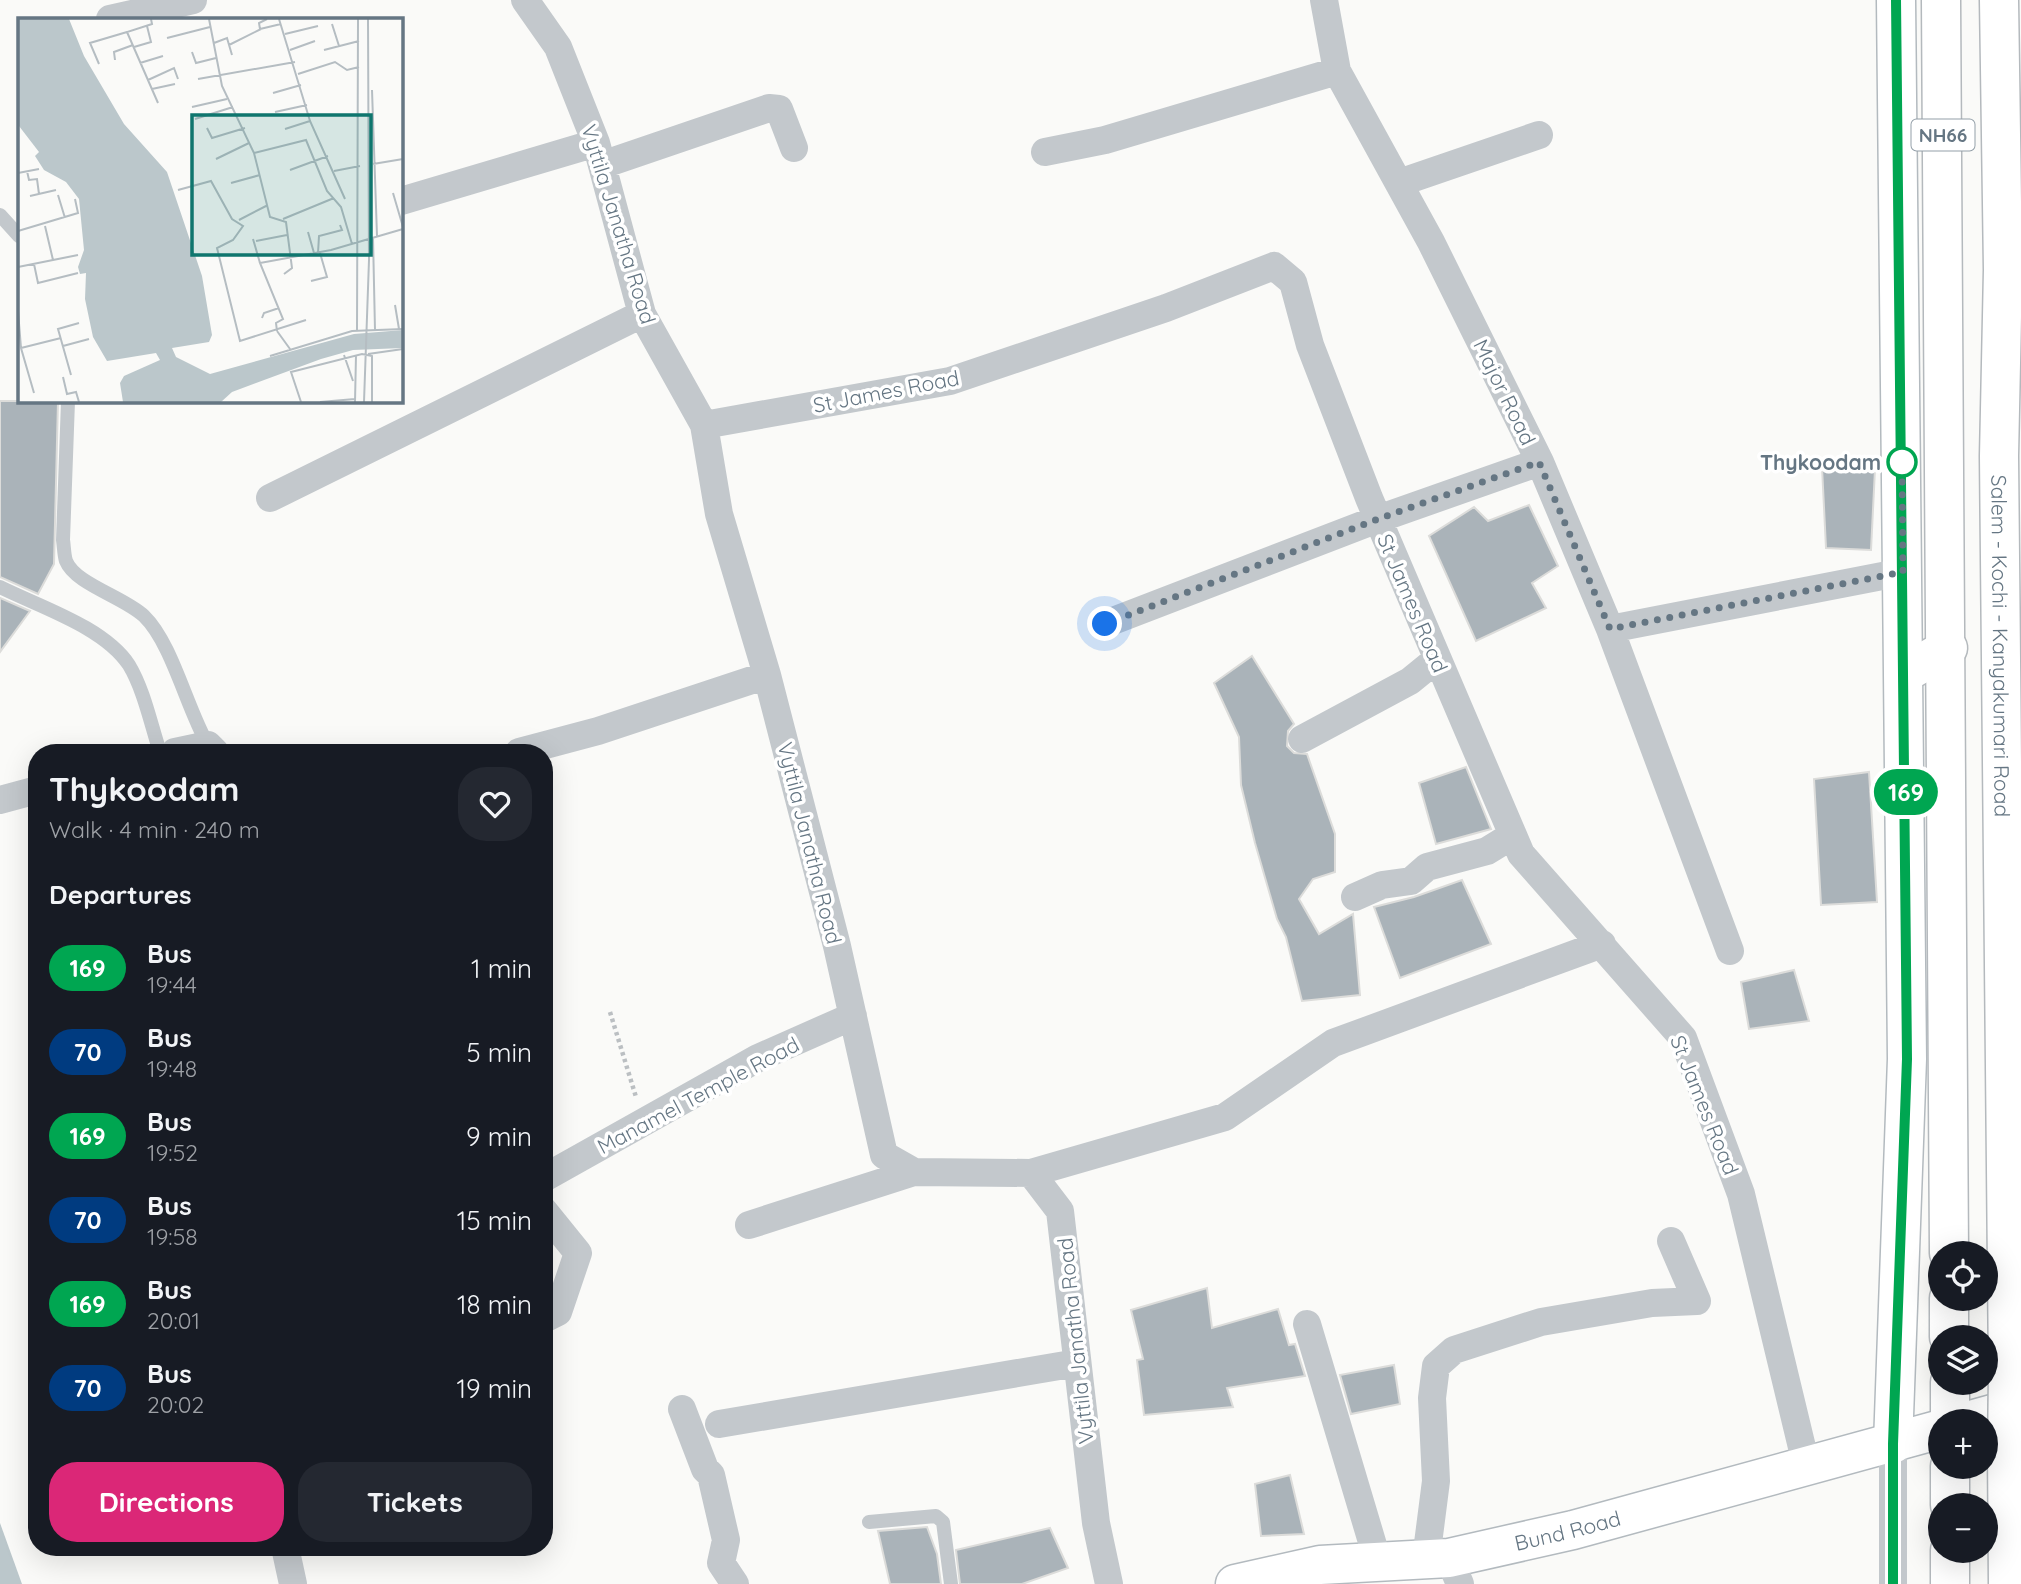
<!DOCTYPE html>
<html lang="en">
<head>
<meta charset="utf-8">
<style>
  :root { --surface:#171b24; --page:#242831; --text:#f1f3f6; --muted:#9ea1a6; --accent:#db2777 }
  body { margin:0; font-family:Quicksand,sans-serif; background:var(--page); color:var(--text); height:100vh; display:flex; flex-direction:column; font-size:26px; white-space:nowrap }
  * { box-sizing:border-box; margin:0 }
  p { font-size:23px; color:var(--muted) }
  .icon { flex:none; width:38px; height:38px; fill:none; stroke:currentColor; stroke-width:2; stroke-linecap:round; stroke-linejoin:round }
  .map { position:relative; flex:1; overflow:hidden }
  .sheet { position:absolute; left:28px; top:744px; width:525px; height:812px; display:flex; flex-direction:column; background:var(--surface); border-radius:28px; box-shadow:0 7px 28px #0002 }
  .sheet>* { flex:none }
  .badge { padding:0 14px; border-radius:23px; font-size:24px; line-height:46px }
  .controls { position:absolute; left:1928px; top:1241px; display:grid; gap:14px }
  .controls a { display:grid; place-items:center; width:70px; height:70px; border-radius:50%; background:var(--surface); box-shadow:0 7px 28px #0002; font-size:35px }
  .you { position:absolute; width:35px; height:35px; margin:-18px; border:5px solid #fff; border-radius:50%; background:#1a73e8; box-shadow:0 0 0 10px #1a73e833 }
  .map>.badge { position:absolute; translate:-50% -50%; box-shadow:0 0 0 4px #fff }
  h2 { padding:0 21px; font-size:26px; line-height:63px }
  .round { display:grid; place-items:center; flex:none; width:74px; height:74px; border-radius:28px; background:var(--page) }
  .head { display:flex; align-items:center; justify-content:space-between; height:119px; padding:0 21px }
  h1 { font-size:33px; font-weight:700; line-height:52px }
  .action { display:flex; gap:14px; margin-top:auto; padding:14px 21px }
  .action a { flex:1; height:80px; border-radius:28px; background:var(--accent); color:#fff; font-size:28px; font-weight:700; line-height:80px; text-align:center }
  .action a+a { background:var(--page); color:var(--text) }
  ul { padding:0; list-style:none }
  li { display:flex; align-items:center; gap:21px; height:84px; padding:0 21px }
  li div { flex:1 }
  li b { display:block; font-size:26px }
  li em { font-style:normal }
  li .badge { min-width:77px; font-weight:700; text-align:center }
  .map>svg:first-child { display:block }
</style>
</head>
<body>
<div class="map">
<svg width="2021" height="1584" viewBox="0 0 2021 1584">
  <rect width="100%" height="100%" fill="#fafaf8"/>
  <path fill="#bbc7cb" d="M0 1523 22 1584H0Z"/>
  <path fill="#aab3b9" stroke="#dcdcda" stroke-width="2" d="M0 401H58L54 564 38 594 0 577Z
    M1822 467 1875 469 1871 550 1826 548Z
    M1529 505 1558 566 1532 583 1546 608 1476 641 1429 536 1474 507 1488 521Z
    M0 598 30 611 0 652Z
    M1252 656 1294 724 1288 731 1287 746 1294 753 1307 754 1335 834V872L1313 879 1299 899 1319 934 1353 914 1360 995 1302 1001 1286 937 1277 919 1255 843 1241 785 1239 737 1214 683Z
    M1466 767 1491 829 1436 844 1419 783Z
    M1869 772 1877 902 1821 905 1814 779Z
    M1462 880 1491 944 1400 978 1374 907 1414 897Z
    M1794 970 1809 1021 1749 1029 1741 982Z
    M1207 1288 1212 1328 1278 1309 1289 1345 1295 1344 1305 1376 1227 1388 1233 1407 1144 1415 1137 1360 1143 1359 1131 1310Z
    M1394 1365 1400 1404 1351 1414 1340 1375Z
    M1290 1475 1304 1534 1261 1536 1255 1484Z
    M927 1527 937 1554 941 1584H890L878 1531Z
    M1050 1528 1068 1568 1022 1584H960L956 1550Z"/>
  <g fill="none" stroke-linecap="round" stroke-linejoin="round">
    <g stroke="#b3babf" stroke-width="41">
      <g id="secondary">
        <path d="M1967 1421 2021 1406"/>
        <path d="M1893 1444 1907 1059 1896 0"/>
        <path id="s1" d="M1235 1584 1320 1565 1449 1558 1573 1530 1941 1429"/>
      </g>
    </g>
    <g stroke="#b4b9bd" stroke-width="41">
      <g id="highway">
        <path d="M1941 0 1949 1253"/>
        <path id="s2" d="M1999 0 2003 270 1999 456 2008 1372"/>
        <path d="M1905 673 1948 648"/>
        <path d="M1949 1298V1337"/>
        <path d="M1950 1382V1421"/>
        <path d="M2007 1451 2008 1584"/>
        <path d="M1950 1466V1505"/>
        <path d="M1950 1550V1584"/>
      </g>
    </g>
    <path stroke="#bbbfc2" stroke-width="4.5" stroke-dasharray="3.5 3.5" stroke-linecap="butt" d="M610 1012 636 1097"/>
    <path stroke="#c3c8cc" stroke-width="14" d="M0 215 19 236
      M68 401 63 540C64 546 64 555 66 561 75 584 124 597 144 616 172 643 187 709 208 745
      M0 587C40 607 104 627 129 665 144 690 151 725 160 752
      M869 1522 936 1516 943 1522 951 1584"/>
    <path stroke="#c3c8cc" stroke-width="28" d="M525 0 558 47 596 143 642 314 704 425 719 514 767 675 837 946 884 1155 914 1172 1031 1173 1060 1211 1096 1523 1109 1584
      M1324 0 1337 71 1431 242 1540 462 1610 629 1730 951
      M110 19 193 0
      M1045 152 1105 140 1337 71
      M602 165 769 108 779 109 794 148
      M1399 183 1539 135
      M401 201 596 143
      M704 425 950 381 1166 308 1274 266 1293 282 1310 345 1369 498 1521 854 1683 1038 1741 1194 1806 1464
      M270 498 642 314
      M1105 624 1378 519 1540 462
      M1610 629 1903 572
      M1302 739 1410 681 1437 659
      M175 752 208 745 215 752
      M519 752 598 731 767 675
      M0 800 37 790
      M1355 897 1382 885 1411 881 1427 867 1487 851 1513 835
      M1031 1173 1225 1117 1333 1043 1602 944
      M544 1178 758 1058 853 1016
      M544 1211 578 1253 558 1312 544 1319
      M749 1225 914 1172
      M1307 1324 1378 1562
      M682 1409 705 1469 711 1475 726 1540 721 1563 735 1584
      M719 1424 1077 1363
      M285 1547 293 1584
      M1449 1558 1460 1584
      M1426 1559 1436 1481 1432 1398 1436 1366 1454 1350 1541 1322 1652 1303 1697 1301 1671 1241
      M1893 1584V1444"/>
    <use href="#secondary" stroke="#fff" stroke-width="38"/>
    <use href="#highway" stroke="#fff" stroke-width="38"/>
    <g stroke="#b4b9bd" stroke-width="41" stroke-linecap="butt">
      <path id="highway-bridge" d="M2007 1451 2008 1372"/>
    </g>
    <use href="#highway-bridge" stroke="#fff" stroke-width="38"/>
  </g>
  <g fill="none" stroke-linecap="round" stroke-linejoin="round">
    <g stroke="#fff" stroke-width="16">
      <path id="line" d="M1893 1584V1444L1907 1059 1896 0"/>
    </g>
    <use href="#line" stroke="#00a651" stroke-width="10"/>
    <path stroke="#657683" stroke-width="7" stroke-dasharray="0 12.6" d="M1105 624 1378 519 1539 462 1610 629 1903 572 1902 462"/>
  </g>
  <circle fill="#fff" stroke="#00a651" stroke-width="3.5" cx="1902" cy="462" r="14"/>
  <g text-anchor="middle" dominant-baseline="central" stroke-width="7" stroke-linejoin="round" paint-order="stroke">
    <rect fill="#fff" stroke="#939fa8" stroke-width="2" x="1911.5" y="119.5" width="63" height="31" rx="5"/>
    <g font-size="19" font-weight="bold" fill="#657683">
      <text x="1943" y="135">NH66</text>
    </g>
    <g font-size="21" fill="#657683" stroke="#fff">
      <text transform="translate(619 224) rotate(73)">Vyttila Janatha Road</text>
      <text transform="translate(886 391) rotate(-11)">St James Road</text>
      <text transform="translate(1505 392) rotate(64)">Major Road</text>
      <text transform="translate(1413 603) rotate(67)">St James Road</text>
      <text stroke="none"><textPath href="#s2" startOffset="646">Salem - Kochi - Kanyakumari Road</textPath></text>
      <text transform="translate(810 843) rotate(76)">Vyttila Janatha Road</text>
      <text transform="translate(698 1095) rotate(-28)">Manamel Temple Road</text>
      <text transform="translate(1705 1105) rotate(68)">St James Road</text>
      <text transform="translate(1075 1341) rotate(-96)">Vyttila Janatha Road</text>
      <text stroke="none"><textPath href="#s1" startOffset="338">Bund Road</textPath></text>
    </g>
    <g font-size="21" font-weight="bold" fill="#657683" stroke="#fff" text-anchor="end">
      <text x="1881" y="462">Thykoodam</text>
    </g>
  </g>
  <g transform="translate(18 18)">
    <rect width="385" height="385" fill="#fafaf8"/>
    <path d="M0 1H51L66 38 106 106 149 154 184 258 194 317 191 324 154 330 158 339 192 356 336 316 385 312V330L335 332 303 341 214 374 203 384H105L102 365 106 358 142 342 138 335 89 343 75 319 67 281 68 255 62 256 60 249 66 232 61 181 48 164 26 152 17 138 21 134 1 108Z" fill="#bbc7cb"/>
    <path fill="none" stroke="#b5bdc2" stroke-width="2" d="M133 1 134 6 109 14 140 85M191 1 204 68 236 135 252 199 268 204 274 250 266 256M249 1 241 5 242 11 263 6M261 1 292 103 327 181M314 6 321 28M267 16 300 8M149 20 192 9M196 25 209 20 214 37M211 27 243 11M116 29 133 24 129 8M272 32 297 23M306 32 341 23M174 34 178 45 198 40M97 42 96 34 115 27M122 45 145 38M81 46 72 25 109 14M280 56 317 44 329 52 341 49M180 61 277 44M130 62 156 50 160 61M134 71 157 66M354 72 359 218M255 75 283 67M174 89 209 81M257 94 289 87M177 101 215 89M189 110 194 120 227 110M267 111 292 103M236 135 288 122 309 173 323 189 334 226M198 141 231 125M355 146 385 141M272 152 310 138M9 153 11 162 19 161 21 176M316 153 342 148M0 155 21 151M213 165 242 157M160 172 193 163 214 201 225 208 215 222 199 230 222 323 288 302M375 175 385 209M40 177 47 200M12 178 38 172M265 201 316 180M221 202 250 187M27 208 35 242M0 213 60 195 57 181M290 214 296 235M355 220 357 312M235 221 242 245M238 223 269 217M300 235 301 218 324 212 322 207M16 246 20 265 60 255M0 249 60 237M293 263 309 259 302 235M377 287 381 311M0 293 3 330 16 375M244 300 246 295 261 290M259 313 258 305 265 301 242 245 313 232 385 211M259 313 272 331M339 313 340 1M45 328 71 321M3 330 43 320M350 336 385 331M326 337 335 363M252 338 334 313 385 311M53 357 40 311 61 305M45 359 49 376 58 374 61 384M283 384 273 354 344 336 354 338V384M302 384 337 381M337 384 338 337M346 384 351 242 350 1"/>
    <path fill="#0f766e" fill-opacity="0.15" stroke="#0f766e" stroke-width="3.5" d="M174 97H353V237H174Z"/>
    <rect width="385" height="385" fill="none" stroke="#657683" stroke-width="3.5"/>
  </g>
</svg>
<div class="controls">
<a><svg class="icon" aria-label="locate" viewBox="0 0 24 24"><circle cx="12" cy="12" r="6"/><path d="M12 2v4M12 18v4M2 12h4M18 12h4"/></svg></a>
<a><svg class="icon" aria-label="layers" viewBox="0 0 24 24"><path d="M12 4l9 5-9 5-9-5zM3 14l9 5 9-5"/></svg></a>
<a>+</a>
<a>−</a>
</div>
<div class="you" style="left:1105px;top:624px"></div>
<b class="badge" style="left:1906px;top:792px;background:#00a651;color:#fff">169</b>
<section class="sheet">
<div class="head"><div><h1>Thykoodam</h1><p>Walk · 4 min · 240 m</p></div><a class="round"><svg class="icon" aria-label="heart" viewBox="0 0 24 24"><path d="M12 20l-8-8c-3-5 5-10 8-4 3-6 11-1 8 4z"/></svg></a></div>
<h2>Departures</h2>
<ul>
<li><span class="badge" style="background:#00a651;color:#fff">169</span><div><b>Bus</b><p>19:44</p></div><em>1 min</em></li>
<li><span class="badge" style="background:#003b80;color:#fff">70</span><div><b>Bus</b><p>19:48</p></div><em>5 min</em></li>
<li><span class="badge" style="background:#00a651;color:#fff">169</span><div><b>Bus</b><p>19:52</p></div><em>9 min</em></li>
<li><span class="badge" style="background:#003b80;color:#fff">70</span><div><b>Bus</b><p>19:58</p></div><em>15 min</em></li>
<li><span class="badge" style="background:#00a651;color:#fff">169</span><div><b>Bus</b><p>20:01</p></div><em>18 min</em></li>
<li><span class="badge" style="background:#003b80;color:#fff">70</span><div><b>Bus</b><p>20:02</p></div><em>19 min</em></li>
</ul>
<div class="action"><a>Directions</a><a>Tickets</a></div>
</section>
</div>
</body>
</html>
